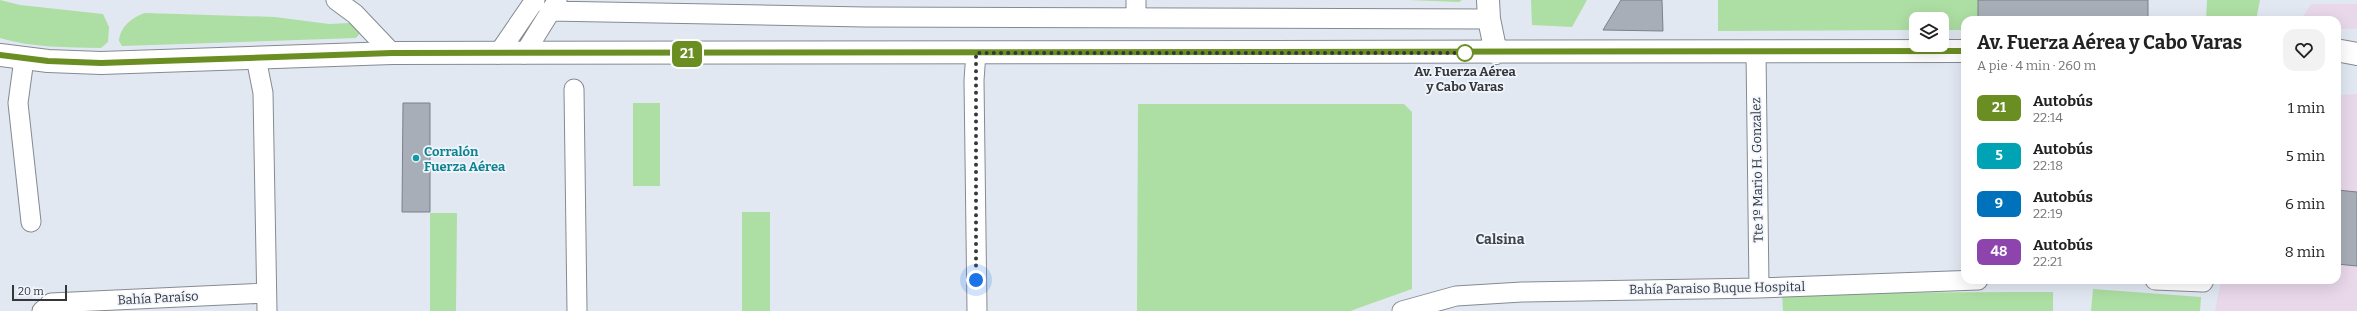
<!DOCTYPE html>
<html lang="es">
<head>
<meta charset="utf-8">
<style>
  :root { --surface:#fff; --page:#f2f2f2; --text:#222; --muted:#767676 }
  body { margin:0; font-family:Bitter,serif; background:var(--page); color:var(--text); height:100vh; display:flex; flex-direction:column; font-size:15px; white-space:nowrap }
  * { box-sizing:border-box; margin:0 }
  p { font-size:13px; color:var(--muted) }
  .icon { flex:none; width:22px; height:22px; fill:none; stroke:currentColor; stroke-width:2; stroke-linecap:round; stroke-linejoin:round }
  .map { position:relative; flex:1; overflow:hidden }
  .details { position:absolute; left:1961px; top:16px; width:380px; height:268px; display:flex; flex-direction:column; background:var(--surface); border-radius:12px; box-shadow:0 4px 16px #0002 }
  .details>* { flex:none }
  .badge { padding:0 8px; border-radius:6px; font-size:14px; line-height:26px }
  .buttons { position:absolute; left:1909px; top:12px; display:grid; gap:8px }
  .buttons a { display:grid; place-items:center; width:40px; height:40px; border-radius:8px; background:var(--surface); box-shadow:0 4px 16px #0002; font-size:20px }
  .scale { position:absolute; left:12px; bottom:10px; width:55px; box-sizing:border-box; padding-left:4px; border:2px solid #35383b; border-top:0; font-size:11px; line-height:14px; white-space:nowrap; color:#35383b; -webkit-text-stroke:3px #f1f5fd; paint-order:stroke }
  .you { position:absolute; width:20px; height:20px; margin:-10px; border:3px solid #fff; border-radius:50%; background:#1a73e8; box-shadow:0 0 0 6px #1a73e833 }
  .map>.badge { position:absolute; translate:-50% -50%; box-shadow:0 0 0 2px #fff }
  .round { display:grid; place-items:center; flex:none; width:42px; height:42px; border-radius:12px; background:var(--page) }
  .summary { display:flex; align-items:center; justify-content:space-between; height:68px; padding:0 16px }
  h1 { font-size:19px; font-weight:700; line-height:30px }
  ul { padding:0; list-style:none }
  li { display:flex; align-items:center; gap:12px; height:48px; padding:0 16px }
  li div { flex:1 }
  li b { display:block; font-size:15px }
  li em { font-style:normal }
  li .badge { min-width:44px; font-weight:700; text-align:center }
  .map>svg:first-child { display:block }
</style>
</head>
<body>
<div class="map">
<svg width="2357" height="311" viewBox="0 0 2357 311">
  <rect width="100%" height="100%" fill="#e2e8f2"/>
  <path fill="#e8d8ea" d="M2311 4H2357V29H2337V20H2301Z
    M2357 94V311H2215L2221 280H2337V95Z"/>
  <path fill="#addea3" d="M0 0 20 5 103 14 109 27 108 42 101 48C68 47 33 48 0 38Z
    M1408 0H1462L1459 2Z
    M1531 0H1587L1572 27 1532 25Z
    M1718 0H1978V20H1965V30H1942V19H1916V30L1718 31Z
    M2207 0H2260L2256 20H2206Z
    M145 13 275 17 329 24 349 23 355 25 361 32 356 38 122 46 119 41C120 26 133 17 145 13Z
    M633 103H660V186H633Z
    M1138 104H1404L1412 112V289L1350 311H1137Z
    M742 212H770V311H742Z
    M430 213H457L456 311H430Z
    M2093 289 2201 297 2200 311H2091Z
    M2053 292V311H1783L1782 293Z"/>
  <path fill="#a8aeb7" stroke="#7b8089" d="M1621 0H1662L1663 31 1603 30Z
    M1978 0H2148V20H1978Z
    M403 103H430V212H402Z
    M2337 190 2357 192V266L2337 264Z"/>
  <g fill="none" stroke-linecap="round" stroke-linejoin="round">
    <g stroke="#858a93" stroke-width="21">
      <path id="street" d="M336 0 355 14 392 53
        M549 11 865 17 1489 19
        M1136 18V0
        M1756 52 1759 288
        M976 53 974 80 977 311
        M498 54 535 0
        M524 54 557 1
        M256 58 263 93 267 311
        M24 59 18 103 31 222
        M574 89 577 311
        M2155 280 2203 282 2204 280
        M42 311 51 303 266 293
        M1402 311 1456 296 1522 292 1759 288 1978 280"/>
    </g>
    <g stroke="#858a93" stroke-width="24">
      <path id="secondary" d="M1488 0 1489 19 1496 53
        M0 55 48 61 101 63 392 53 1965 51"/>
    </g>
    <g stroke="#858a93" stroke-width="24">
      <path id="primary" d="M2341 51 2357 54"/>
    </g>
    <use href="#street" stroke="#fff" stroke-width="19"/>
    <use href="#secondary" stroke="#fff" stroke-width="22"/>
    <use href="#primary" stroke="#fff" stroke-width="22"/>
  </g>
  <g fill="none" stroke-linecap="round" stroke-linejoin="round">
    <g stroke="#fff" stroke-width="9">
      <path id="line" d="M0 55 48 61 101 63 392 53 1965 51"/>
    </g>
    <use href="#line" stroke="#6b8e23" stroke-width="6"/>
    <path stroke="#35383b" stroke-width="4" stroke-dasharray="0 7.2" d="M976 280V53H1465"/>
  </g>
  <circle fill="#fff" stroke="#6b8e23" stroke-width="2" cx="1465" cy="53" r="8"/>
  <circle fill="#0f9aa8" stroke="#f1f5fd" stroke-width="1.5" cx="416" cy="158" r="4"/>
  <g text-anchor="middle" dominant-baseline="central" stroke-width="3.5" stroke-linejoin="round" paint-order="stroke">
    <g font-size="13" font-weight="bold" fill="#35383b" stroke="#f1f5fd">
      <text x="1465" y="71">Av. Fuerza Aérea<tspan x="1465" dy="15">y Cabo Varas</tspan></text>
    </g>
    <g font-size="13" font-weight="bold" fill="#0d838f" stroke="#f1f5fd" text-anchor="start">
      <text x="424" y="151">Corralón<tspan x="424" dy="15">Fuerza Aérea</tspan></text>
    </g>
    <g font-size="13" fill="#35383b" stroke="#f1f5fd">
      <text transform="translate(1757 170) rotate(-91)">Tte 1º Mario H. Gonzalez</text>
      <text transform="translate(1717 288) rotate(-1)">Bahía Paraiso Buque Hospital</text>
      <text transform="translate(158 298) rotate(-3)">Bahía Paraíso</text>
    </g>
    <g font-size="14" font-weight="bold" fill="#3e434a" stroke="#f1f5fd">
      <text x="1500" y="239">Calsina</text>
    </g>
  </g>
</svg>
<div class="buttons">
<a><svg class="icon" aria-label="layers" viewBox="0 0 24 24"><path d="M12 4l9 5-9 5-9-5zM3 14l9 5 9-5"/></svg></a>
</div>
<div class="scale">20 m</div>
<div class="you" style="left:976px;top:280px"></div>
<b class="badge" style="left:687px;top:54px;background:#6b8e23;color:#fff">21</b>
<section class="details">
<div class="summary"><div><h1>Av. Fuerza Aérea y Cabo Varas</h1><p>A pie · 4 min · 260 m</p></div><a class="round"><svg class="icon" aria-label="heart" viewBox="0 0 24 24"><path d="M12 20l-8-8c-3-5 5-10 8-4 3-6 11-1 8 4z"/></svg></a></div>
<ul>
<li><span class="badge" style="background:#6b8e23;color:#fff">21</span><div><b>Autobús</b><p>22:14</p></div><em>1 min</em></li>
<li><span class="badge" style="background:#00a3b4;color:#fff">5</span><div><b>Autobús</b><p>22:18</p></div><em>5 min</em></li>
<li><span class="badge" style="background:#0072bc;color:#fff">9</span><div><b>Autobús</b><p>22:19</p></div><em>6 min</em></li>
<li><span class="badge" style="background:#8e44ad;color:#fff">48</span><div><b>Autobús</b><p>22:21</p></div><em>8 min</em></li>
</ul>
</section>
</div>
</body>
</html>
